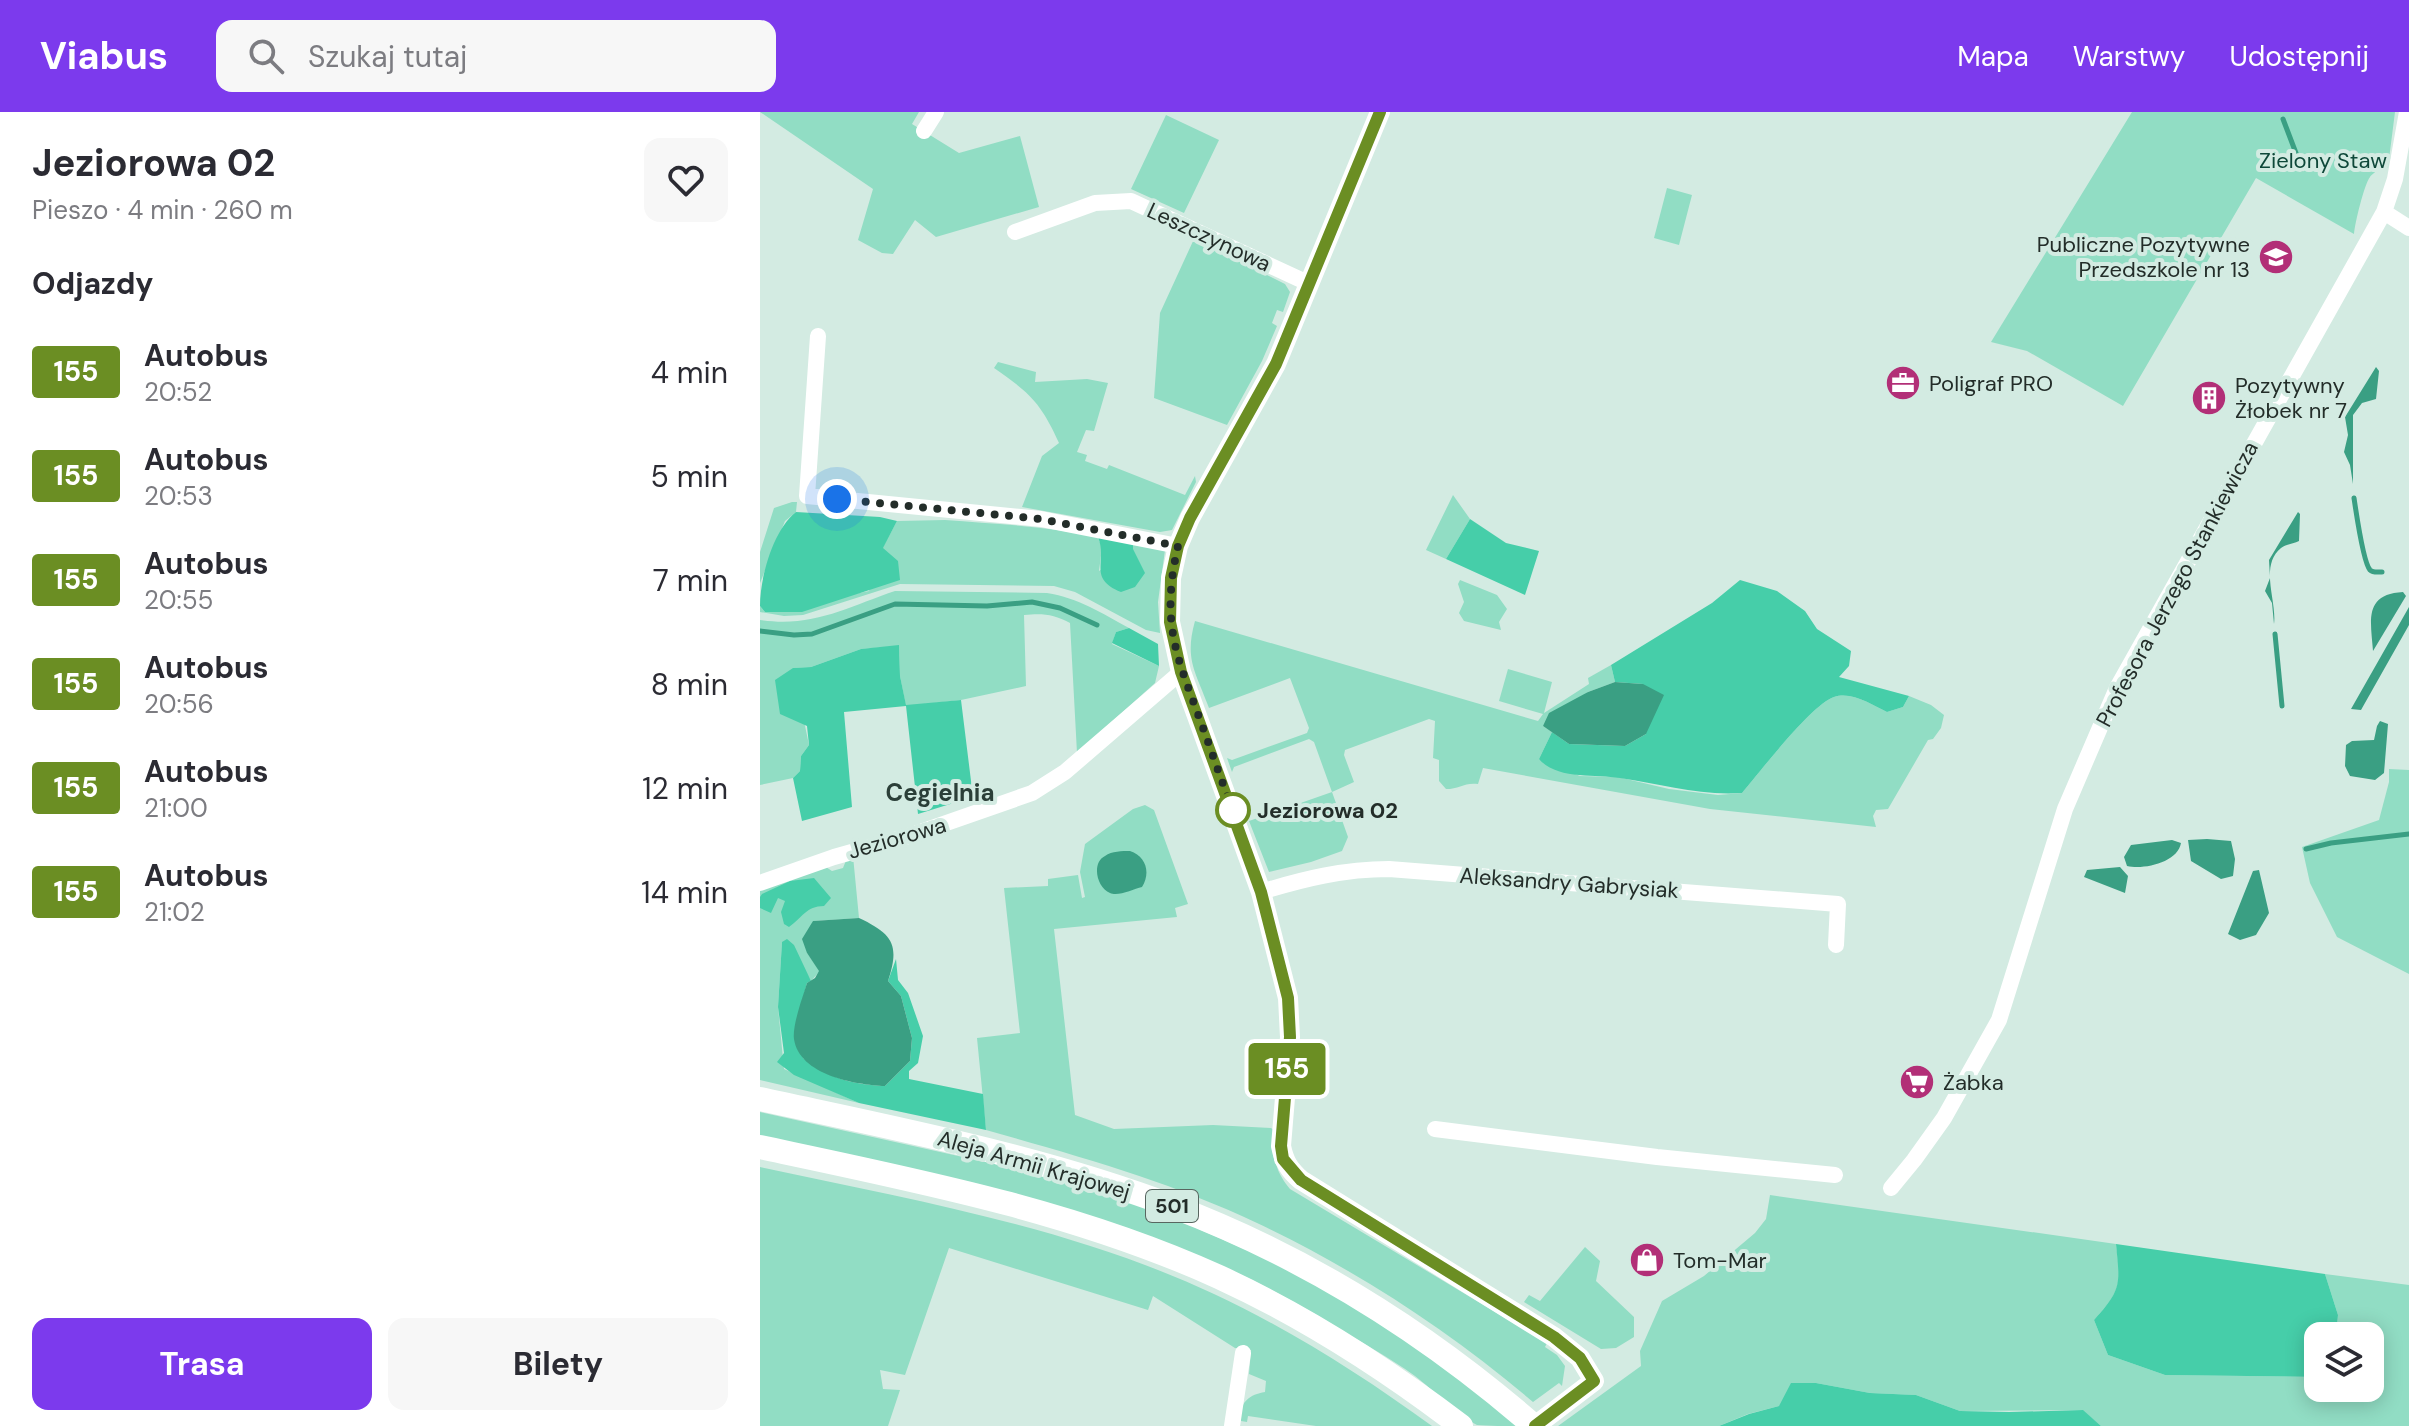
<!DOCTYPE html>
<html lang="pl">
<head>
<meta charset="utf-8">
<style>
  :root { --surface:#fff; --page:#f7f7f7; --text:#2b2b33; --muted:#7c7c81; --accent:#7c3aed }
  body { margin:0; font-family:"DM Sans",sans-serif; background:var(--page); color:var(--text); height:100vh; display:flex; flex-direction:column; font-size:30px; white-space:nowrap }
  * { box-sizing:border-box; margin:0 }
  p { font-size:26px; color:var(--muted) }
  .icon { flex:none; width:44px; height:44px; fill:none; stroke:currentColor; stroke-width:2; stroke-linecap:round; stroke-linejoin:round }
  .map { position:relative; flex:1; overflow:hidden }
  .details { display:flex; flex-direction:column; background:var(--surface); width:760px }
  .details>* { flex:none }
  .badge { padding:0 16px; border-radius:6px; font-size:28px; line-height:52px }
  .fabs { position:absolute; left:1544px; top:1210px; display:grid; gap:16px }
  .fabs a { display:grid; place-items:center; width:80px; height:80px; border-radius:16px; background:var(--surface); box-shadow:0 4px 20px #0003; font-size:40px }
  .you { position:absolute; width:40px; height:40px; margin:-20px; border:6px solid #fff; border-radius:50%; background:#1a73e8; box-shadow:0 0 0 12px #1a73e833 }
  .map>.badge { position:absolute; translate:-50% -50%; box-shadow:0 0 0 4px #fff }
  h2 { padding:0 32px; font-size:30px; line-height:72px }
  .round { display:grid; place-items:center; flex:none; width:84px; height:84px; border-radius:16px; background:var(--page) }
  .summary { display:flex; align-items:center; justify-content:space-between; height:136px; padding:0 32px }
  h1 { font-size:38px; font-weight:700; line-height:60px }
  .primary-button { display:flex; gap:16px; margin-top:auto; padding:16px 32px }
  .primary-button a { flex:1; height:92px; border-radius:16px; background:var(--accent); color:#fff; font-size:32px; font-weight:700; line-height:92px; text-align:center }
  .primary-button a+a { background:var(--page); color:var(--text) }
  ul { padding:0; list-style:none }
  li { display:flex; align-items:center; gap:24px; height:104px; padding:0 32px }
  li div { flex:1 }
  li b { display:block; font-size:30px }
  li em { font-style:normal }
  li .badge { min-width:88px; font-weight:700; text-align:center }
  header { display:flex; align-items:center; gap:48px; box-sizing:border-box; height:112px; padding:0 40px; background:var(--accent); color:#fff }
  header strong { font-size:38px }
  nav { display:flex; gap:44px; margin-inline-start:auto; font-size:28px }
  .search { width:560px; height:72px; background:var(--page); display:flex; align-items:center; gap:20px; box-sizing:border-box; padding:0 28px; border-radius:16px; color:var(--muted); font-size:30px }
  main { display:flex; flex:1; min-height:0 }
  .map>svg:first-child { display:block }
</style>
</head>
<body>
<header>
<strong>Viabus</strong>
<div class="search"><svg class="icon" aria-label="search" viewBox="0 0 24 24"><circle cx="10" cy="10" r="6"/><path d="M15 15l6 6"/></svg>Szukaj tutaj</div>
<nav><a>Mapa</a><a>Warstwy</a><a>Udostępnij</a></nav>
</header>
<main>
<section class="details">
<div class="summary"><div><h1>Jeziorowa 02</h1><p>Pieszo · 4 min · 260 m</p></div><a class="round"><svg class="icon" aria-label="heart" viewBox="0 0 24 24"><path d="M12 20l-8-8c-3-5 5-10 8-4 3-6 11-1 8 4z"/></svg></a></div>
<h2>Odjazdy</h2>
<ul>
<li><span class="badge" style="background:#6b8e23;color:#fff">155</span><div><b>Autobus</b><p>20:52</p></div><em>4 min</em></li>
<li><span class="badge" style="background:#6b8e23;color:#fff">155</span><div><b>Autobus</b><p>20:53</p></div><em>5 min</em></li>
<li><span class="badge" style="background:#6b8e23;color:#fff">155</span><div><b>Autobus</b><p>20:55</p></div><em>7 min</em></li>
<li><span class="badge" style="background:#6b8e23;color:#fff">155</span><div><b>Autobus</b><p>20:56</p></div><em>8 min</em></li>
<li><span class="badge" style="background:#6b8e23;color:#fff">155</span><div><b>Autobus</b><p>21:00</p></div><em>12 min</em></li>
<li><span class="badge" style="background:#6b8e23;color:#fff">155</span><div><b>Autobus</b><p>21:02</p></div><em>14 min</em></li>
</ul>
<div class="primary-button"><a>Trasa</a><a>Bilety</a></div>
</section>
<div class="map">
<svg width="1649" height="1314" viewBox="0 0 1649 1314">
  <rect width="100%" height="100%" fill="#d3ebe2"/>
  <path fill="#91ddc4" d="M0 0H159L152 12 199 41 260 24 279 95 176 125 155 108 133 142 122 141 98 128 113 77Z
    M1372 0H1635L1628 55 1624 58 1620 56C1619 57 1610 64 1610 65 1604 73 1595 111 1594 122L1496 66 1363 294 1267 239 1231 230Z
    M406 3 459 28 424 101 371 77Z
    M907 76 932 83 919 133 894 126Z
    M434 127 525 172 530 180 523 200 517 198 512 211 517 214 502 249 467 313 394 286 400 201Z
    M238 250 276 260 275 270 327 267 348 271 334 319 326 318 317 340 327 343 325 349 347 357 349 353 425 383 435 364 436 370 412 418 400 420 262 395 282 344 299 331C281 291 270 281 234 256Z
    M693 383 710 407 686 447 666 438Z
    M32 390H37L36 400 25 409 0 471V440L14 396Z
    M185 408C236 412 287 414 338 425L342 436 339 459 373 437V432L405 438 398 490 400 521 386 518 315 480 294 474 140 472 43 503 24 504 0 500V494L5 500 109 479 122 437 137 409Z
    M700 468 737 483 747 497 739 510 741 518 704 509 699 501 704 490 698 472Z
    M135 479 287 481C318 486 342 501 369 516L356 520 352 532 399 554 395 571 317 641 310 511C294 502 282 501 264 503L266 574 201 588 146 594 140 564 139 534 101 537 51 555 33 556 49 633 41 644 40 659 33 666 0 673V508C53 516 87 495 135 479Z
    M435 509 778 609 783 602 739 589 748 557 792 570 784 601 829 572 828 566 851 553 855 570 828 580 783 614 792 620 779 647 820 664 858 665 909 677 958 683 982 681C999 661 1052 592 1074 585 1092 579 1112 593 1127 600L1143 595 1149 584 1171 593 1184 603 1181 616 1173 627 1168 628 1128 697 1116 698 1113 704 1116 715 950 697 723 656 718 672C705 670 699 677 686 677L679 669V648L673 646 675 609 669 607 585 638 584 643 594 670 572 680 588 725 582 739 551 750 509 760 489 709 572 680 554 630 549 627 474 655 472 660 467 646 472 648 547 621 549 616 530 566 449 596C436 560 424 548 435 509Z
    M1629 657 1649 658V862L1577 825 1550 771 1542 735 1619 708 1629 670Z
    M385 693 394 698 428 792 415 796 417 805 294 817 315 1003 354 1017 453 1013 511 1016 515 1019C514 1047 513 1055 530 1077L787 1231 785 1235 797 1243 805 1254 802 1274 799 1271 773 1290C690 1219 596 1158 497 1111 411 1070 318 1044 226 1018L217 926 260 921 244 776 288 774V767L318 763 322 786 325 785 320 760 325 732 373 697Z
    M93 744 99 806 53 809 47 841 60 859 51 869 42 853 22 830 18 895 24 957 99 991 0 968V778L63 753 72 759 83 756 87 746Z
    M0 1000 257 1057 386 1094 498 1143 573 1181 667 1243 759 1314C748 1314 727 1314 717 1313 698 1303 673 1278 655 1264 629 1245 600 1230 573 1213 399 1104 198 1067 0 1025Z
    M0 1055C153 1088 311 1115 454 1182 531 1218 603 1264 672 1314H556L488 1304 487 1310 481 1309C479 1291 488 1283 505 1280L506 1269 489 1262 491 1238 475 1236 393 1184 388 1198 189 1136 145 1263 120 1258 123 1277 140 1278 128 1314H0Z
    M1010 1083 1356 1132C1361 1173 1362 1177 1334 1208L1348 1243 1405 1263 1558 1265V1276H1610V1224H1576L1578 1203 1565 1162 1649 1173V1314H1341L1322 1298 1200 1299 1156 1283 1110 1281 1056 1271 1019 1294 988 1302 959 1314H798L881 1254 880 1239 902 1189 944 1164 995 1121 1006 1107Z
    M825 1135 840 1149 836 1169 874 1205V1225L856 1236 841 1237 764 1190 769 1183 780 1189Z"/>
  <path fill="#46cea9" d="M36 400 120 405 137 409 123 436 138 449 140 468 42 500H5L0 494C0 466 13 418 36 400Z
    M710 407 746 431 779 439 765 483 686 447Z
    M338 425 373 432V437L385 461 375 475 361 480C327 466 348 450 338 425Z
    M980 468 1017 479 1045 499 1057 517 1091 539 1089 554 1079 565 1149 584 1143 595 1127 600C1112 593 1092 579 1074 585 1052 592 999 661 982 681 940 684 902 672 860 666 835 662 797 668 779 647L792 620 809 632 865 634 886 622 883 572 855 570 851 553 952 491Z
    M369 516 398 532 399 554 352 531 356 520Z
    M139 533 140 564 146 593 201 588 213 685 158 702 146 594 84 600 92 695 42 709 33 666 40 659 41 644 49 633 47 614 20 602 15 568 33 556 51 555 101 537Z
    M54 766 71 786 64 794C46 794 42 806 29 815L24 812 21 800 25 789 18 786 11 801 0 796V785L2 782 30 769Z
    M27 827 34 833 51 869 47 871 38 905 43 946C67 966 95 973 125 974L150 949 152 926 141 884 128 869 136 847 138 868 148 881 163 924 158 951 149 959V967L223 982 226 1018 99 991 34 963 17 950 24 941 18 895 22 830Z
    M1356 1132 1565 1162 1578 1203 1576 1224H1558V1265L1405 1263 1348 1243 1334 1208C1362 1177 1360 1173 1356 1132Z
    M1031 1271H1056L1110 1281 1156 1283 1200 1299 1249 1300 1323 1298 1341 1314H959L989 1302 1019 1294Z"/>
  <path fill="#3a9f83" d="M1616 255 1619 259 1616 287 1602 291 1593 303V372L1590 353 1584 340 1588 323 1585 305Z
    M1538 400 1540 402 1539 429C1534 432 1526 432 1521 436 1499 454 1517 489 1514 512L1512 491 1505 479 1510 466 1509 448Z
    M1643 480 1646 484 1613 539C1611 510 1603 482 1643 480Z
    M1649 495V513L1601 598 1591 597Z
    M855 570 883 572 904 583 886 622 865 634 809 632 783 614 789 601 828 580Z
    M1620 609 1628 612 1624 661 1615 668 1590 664 1585 654 1586 633 1592 629 1614 628 1617 614Z
    M1447 727 1471 729 1475 747 1473 764 1461 767 1431 749 1428 728Z
    M1412 728 1421 731C1418 750 1385 758 1367 754L1364 745 1371 733Z
    M370 739C386 744 391 761 382 775 373 777 358 785 350 781 337 776 331 751 345 744 352 739 362 739 370 739Z
    M1360 755 1368 764 1365 781 1324 765 1327 758Z
    M1499 758 1509 801 1496 823 1480 828 1468 822 1493 759Z
    M99 806C133 822 140 833 128 869L141 884 152 926 150 949 125 974C96 973 39 963 34 927 32 914 43 884 47 871L55 866 59 859 47 841 42 827 53 809Z"/>
  <g fill="none" stroke-linecap="round" stroke-linejoin="round">
    <path stroke="#3a9f83" stroke-width="5" d="M1523 7 1542 57
      M1594 386C1596 399 1603 450 1610 458 1613 461 1618 460 1622 460
      M0 519 34 523 52 522 135 492 227 494 272 490 300 496 337 513
      M1515 522 1522 594
      M1546 737 1571 731 1649 722"/>
    <path stroke="#fff" stroke-width="16" d="M164 19 176 0
      M1624 100 1649 116
      M255 120 335 91 371 89 550 172
      M58 224 47 384 281 407 418 434
      M0 771 74 745 152 723 272 681 305 660 421 560
      M501 780C543 767 584 757 629 757L1078 792 1076 833
      M675 1017 897 1045 1075 1063
      M1131 1076 1154 1048 1184 1006 1239 908 1305 697 1357 576 1624 100 1635 67 1647 0
      M472 1314 483 1241"/>
    <path stroke="#fff" stroke-width="20" d="M620 0 516 252 430 406 418 434 411 466 410 510 421 560 501 780 528 886 530 925 521 1034C524 1049 529 1058 541 1068L794 1225 820 1246 834 1269 775 1314"/>
    <path stroke="#fff" stroke-width="24" d="M0 987C138 1017 279 1044 412 1094 544 1144 667 1221 774 1314
      M0 1035C155 1068 314 1099 459 1165 546 1205 625 1256 701 1314"/>
  </g>
  <g fill="none" stroke-linecap="round" stroke-linejoin="round">
    <g stroke="#fff" stroke-width="18">
      <path id="line" d="M620 0 516 252 430 406 418 434 411 466 410 510 421 560 501 780 528 886 530 925 521 1034 523 1047 541 1068 794 1225 820 1246 834 1269 775 1314"/>
    </g>
    <use href="#line" stroke="#6b8e23" stroke-width="12"/>
    <path stroke="#232d29" stroke-width="8" stroke-dasharray="0 14.4" d="M77 387 281 407 418 434C400 513 417 544 443 616 453 643 462 671 473 698"/>
  </g>
  <defs>
    <g id="school-disc" transform="scale(1.8)"><circle r="9.5" fill="#b22f77" stroke="#d3ebe2"/><path d="M0-5L7-2L0 1L-7-2ZM-4 1L0 2.5L4 1V4Q0 6-4 4Z" fill="#fff"/></g>
    <g id="office-disc" transform="scale(1.8)"><circle r="9.5" fill="#b22f77" stroke="#d3ebe2"/><path d="M-6-3h4V-5.5h4V-3h4V5H-6ZM-1-4.5V-3h2v-1.5ZM-6 0V1H6V0Z" fill="#fff"/></g>
    <g id="building-disc" transform="scale(1.8)"><circle r="9.5" fill="#b22f77" stroke="#d3ebe2"/><path d="M-4-6H4V6H1V3H-1V6H-4ZM-2.5-4.3h1.7v1.8h-1.7ZM.8-4.3h1.7v1.8H.8ZM-2.5-1h1.7V.8h-1.7ZM.8-1h1.7V.8H.8Z" fill="#fff"/></g>
    <g id="supermarket-disc" transform="scale(1.8)"><circle r="9.5" fill="#b22f77" stroke="#d3ebe2"/><path d="M-6-5.5h2.5l.6 2H6L4.5 2H-2.5L-4.4-4H-6ZM-1.5 3.2a1.3 1.3 0 1 0 .1 0ZM3 3.2a1.3 1.3 0 1 0 .1 0Z" fill="#fff"/></g>
    <g id="shop-disc" transform="scale(1.8)"><circle r="9.5" fill="#b22f77" stroke="#d3ebe2"/><path d="M-5-2.5h2.3a2.7 3.5 0 0 1 5.4 0H5L5.5 6h-11ZM-1.5-2.5h3a1.5 2.3 0 0 0-3 0Z" fill="#fff"/></g>
  </defs>
  <g fill-rule="evenodd">
    <use href="#school-disc" x="1516" y="145"/>
    <use href="#office-disc" x="1143" y="271"/>
    <use href="#building-disc" x="1449" y="286"/>
    <use href="#supermarket-disc" x="1157" y="970"/>
    <use href="#shop-disc" x="887" y="1148"/>
  </g>
  <circle fill="#fff" stroke="#6b8e23" stroke-width="4" cx="473" cy="698" r="16"/>
  <g text-anchor="middle" dominant-baseline="central" stroke-width="8" stroke-linejoin="round" paint-order="stroke">
    <rect fill="#d3ebe2" stroke="#586660" stroke-width="2" x="386" y="1078" width="52" height="32" rx="6"/>
    <g font-size="20" font-weight="bold" fill="#232d29">
      <text x="412" y="1094">501</text>
    </g>
    <g font-size="22" fill="#0e4839" stroke="#d3ebe2">
      <text x="1563" y="48">Zielony Staw</text>
    </g>
    <g font-size="22" fill="#232d29" stroke="#d3ebe2">
      <text transform="translate(449 125) rotate(25)">Leszczynowa</text>
      <text transform="translate(1417 472) rotate(-62)">Profesora Jerzego Stankiewicza</text>
      <text transform="translate(137 726) rotate(-16)">Jeziorowa</text>
      <text transform="translate(809 771) rotate(4)">Aleksandry Gabrysiak</text>
      <text transform="translate(274 1053) rotate(16)">Aleja Armii Krajowej</text>
    </g>
    <g font-size="22" fill="#232d29" stroke="#d3ebe2" text-anchor="start">
      <text x="1490" y="132" text-anchor="end">Publiczne Pozytywne<tspan x="1490" dy="25">Przedszkole nr 13</tspan></text>
      <text x="1169" y="271">Poligraf PRO</text>
      <text x="1475" y="273">Pozytywny<tspan x="1475" dy="25">Żłobek nr 7</tspan></text>
      <text x="1183" y="970">Żabka</text>
      <text x="913" y="1148">Tom-Mar</text>
    </g>
    <g font-size="22" font-weight="bold" fill="#232d29" stroke="#d3ebe2" text-anchor="start">
      <text x="497" y="698">Jeziorowa 02</text>
    </g>
    <g font-size="24" font-weight="bold" fill="#2b3f38" stroke="#d3ebe2">
      <text x="180" y="680">Cegielnia</text>
    </g>
  </g>
</svg>
<div class="fabs">
<a><svg class="icon" aria-label="layers" viewBox="0 0 24 24"><path d="M12 4l9 5-9 5-9-5zM3 14l9 5 9-5"/></svg></a>
</div>
<div class="you" style="left:77px;top:387px"></div>
<b class="badge" style="left:527px;top:957px;background:#6b8e23;color:#fff">155</b>
</div>
</main>
</body>
</html>
